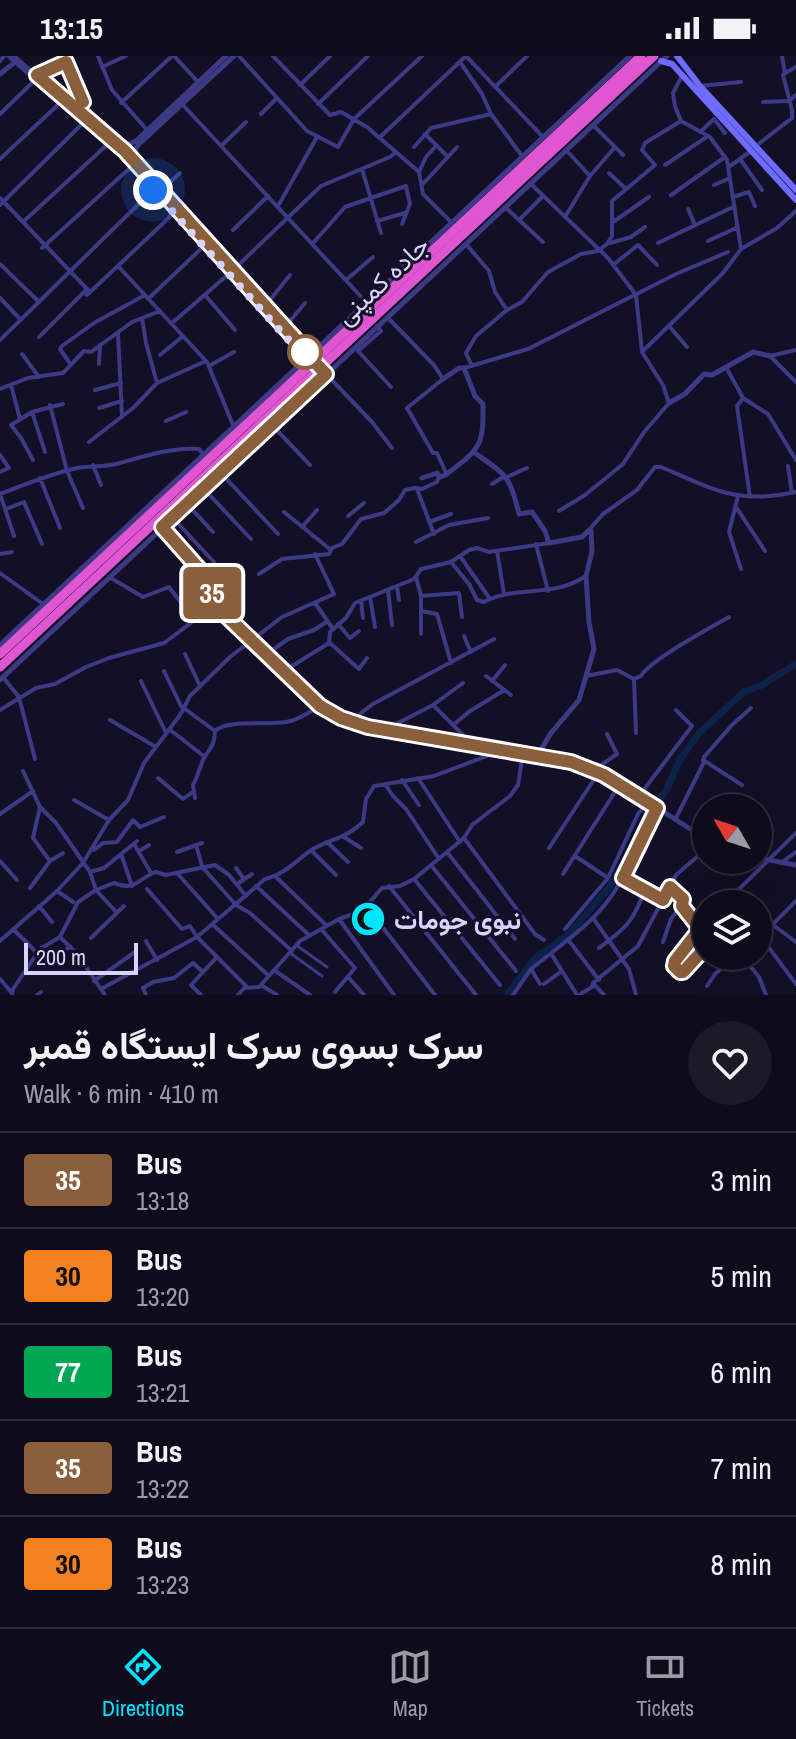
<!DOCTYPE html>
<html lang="en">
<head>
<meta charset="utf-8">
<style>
  :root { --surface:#0e0b1c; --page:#1c1929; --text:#f1f3f6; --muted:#9b9ba3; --line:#2e2b3b; --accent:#00e5ff }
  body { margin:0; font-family:"Archivo Narrow",Vazirmatn,sans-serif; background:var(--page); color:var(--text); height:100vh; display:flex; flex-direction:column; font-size:30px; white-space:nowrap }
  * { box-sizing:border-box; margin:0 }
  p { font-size:26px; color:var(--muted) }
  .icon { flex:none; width:44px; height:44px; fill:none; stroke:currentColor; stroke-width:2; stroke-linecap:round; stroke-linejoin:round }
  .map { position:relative; height:939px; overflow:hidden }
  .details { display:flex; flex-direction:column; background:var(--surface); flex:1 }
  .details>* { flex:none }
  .badge { padding:0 16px; border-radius:6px; font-size:28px; line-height:52px }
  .needle { width:52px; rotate:309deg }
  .buttons { position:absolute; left:692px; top:738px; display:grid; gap:16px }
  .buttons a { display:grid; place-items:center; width:80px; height:80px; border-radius:50%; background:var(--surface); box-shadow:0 8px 32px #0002,0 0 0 2px var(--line); font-size:40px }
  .scale { position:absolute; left:24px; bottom:20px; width:114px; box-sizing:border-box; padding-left:8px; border:4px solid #d9d4ff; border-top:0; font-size:22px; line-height:28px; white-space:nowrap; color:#d9d4ff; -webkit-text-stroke:6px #130f26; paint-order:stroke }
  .you { position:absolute; width:40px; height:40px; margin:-20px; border:6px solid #fff; border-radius:50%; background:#1a73e8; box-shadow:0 0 0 12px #1a73e833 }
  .map>.badge { position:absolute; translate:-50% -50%; box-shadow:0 0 0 4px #fff }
  .round { display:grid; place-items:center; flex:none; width:84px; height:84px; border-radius:42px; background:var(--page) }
  .summary { display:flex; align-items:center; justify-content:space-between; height:136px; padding:0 24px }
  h1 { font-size:38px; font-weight:700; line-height:60px }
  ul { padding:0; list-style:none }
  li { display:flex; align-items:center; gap:24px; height:96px; padding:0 24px; border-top:2px solid var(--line) }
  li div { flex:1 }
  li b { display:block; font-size:30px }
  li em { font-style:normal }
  li .badge { min-width:88px; font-weight:700; text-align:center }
  .status { display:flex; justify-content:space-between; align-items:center; height:56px; padding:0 40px; background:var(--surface); direction:ltr }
  .status svg { height:22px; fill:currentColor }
  .tabs { display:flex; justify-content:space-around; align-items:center; height:112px; border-top:2px solid var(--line); background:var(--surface); font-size:22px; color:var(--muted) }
  .tabs a { display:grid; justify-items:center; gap:4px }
  .tabs .current { color:var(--accent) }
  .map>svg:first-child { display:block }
</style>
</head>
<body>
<div class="status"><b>13:15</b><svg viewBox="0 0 49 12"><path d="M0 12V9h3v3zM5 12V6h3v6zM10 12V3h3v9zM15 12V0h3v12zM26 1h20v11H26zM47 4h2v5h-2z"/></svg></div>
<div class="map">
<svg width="796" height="939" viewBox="0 0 796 939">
  <rect width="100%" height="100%" fill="#130f26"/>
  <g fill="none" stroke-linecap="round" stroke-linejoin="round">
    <path stroke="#0c2248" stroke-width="7" d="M507 939 535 902 567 880 609 832 635 786 642 767 667 733 679 705 699 677 744 636 762 629 796 608"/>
    <path stroke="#3d3a85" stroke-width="3" d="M296 889 327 911
      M290 897 322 920"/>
    <path stroke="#3d3a85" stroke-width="4" d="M98 0 112 34 147 74
      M174 0 198 26
      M239 0 307 75 338 91 354 63 422 0
      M273 0 330 59 341 56 367 71 419 116 423 138 452 167
      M466 0 543 81
      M0 5 4 0
      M460 6 482 38 491 58 522 100
      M102 11 126 0
      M785 17 796 11
      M37 19 66 6 83 46
      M682 20 673 37 675 50 681 65 710 81 727 104 741 193
      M300 29 330 0
      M700 30 741 26
      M495 31 527 0
      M763 46 789 45 796 39
      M121 47 172 0
      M182 48 366 246
      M318 48 368 0
      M0 58 35 24
      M261 58 277 42
      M593 69 623 99
      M700 76 714 63 725 77
      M425 78 448 101
      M379 82 466 0
      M221 90 246 66
      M756 90 792 62V54L783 19 785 17 782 0
      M414 91 431 72 491 58
      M0 103 61 46
      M740 103 762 134
      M665 109 708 80
      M730 110 751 95
      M362 113 381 177
      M419 116 426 101 436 90
      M609 117 625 132
      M590 120 615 91
      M531 128 608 202 636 239 642 296 663 329 669 347 644 376 623 408 585 439 559 455
      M422 129 457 91
      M714 129 730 122
      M162 134 180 117
      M671 139 725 101
      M733 141 749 136 755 150
      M0 142 90 236
      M0 149 84 66
      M278 150 317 81
      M505 151 543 186
      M688 153 695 169
      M565 161 590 120 566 94
      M519 164 543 140
      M377 165 405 157
      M23 166 109 87
      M613 166 649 141
      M233 174 268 140
      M708 185 736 172
      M313 187 345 151 406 130 410 148 402 168
      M610 187 631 181 645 171
      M658 187 733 151
      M466 188 489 215 495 236 507 254
      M42 192 132 110
      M0 208 38 245
      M613 209 638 189 657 209
      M118 210 207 306 233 369
      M346 224 373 201
      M87 239 174 157
      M205 239 235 274
      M0 242 20 263
      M148 243 204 190
      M266 249 290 219
      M387 261 434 309 443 323 407 352 433 397H437L447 419
      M142 262 146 287 157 327
      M172 267 230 217 321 130 390 101 395 97
      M377 270 381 275 358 295 391 331
      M669 270 687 291
      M285 271 305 247
      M118 277 122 361
      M39 281 87 233
      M0 284 153 134
      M644 294 723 217 741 193 777 172 796 155
      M22 298 39 321
      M160 299 183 280
      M770 300 796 326
      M770 300 796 294
      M99 308 100 289
      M71 309 60 293 62 290 94 267 145 239
      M209 310 234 296
      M472 310 466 297 476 280 507 254 522 246 548 216 581 198 598 195 607 188 612 180V145L655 109 642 94 645 87 681 65
      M726 311 743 342 768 358 796 404
      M464 312 528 293 676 218 728 196
      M327 319 372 366 392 392
      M11 329 20 363
      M0 333 28 322 63 317 84 295 91 296 132 266 160 255
      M95 334 121 327
      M743 342 737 350 750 441
      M50 349 67 415 83 452
      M99 352 122 345
      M32 356 45 396
      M166 365 186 356
      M271 368 310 409
      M89 386 133 352 157 327 206 305
      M0 399 9 412 0 416
      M33 404 21 382 11 369 32 356 63 348
      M93 409 101 429
      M788 410 792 437
      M220 416 278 478
      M507 421 527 412
      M40 422 60 472
      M492 428 505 420
      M203 432 251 483
      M417 433 434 478
      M738 440 729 476 741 513
      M187 448 213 476
      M736 451 765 495
      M6 453 24 446 42 488
      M284 456 331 494
      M348 460 364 447
      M172 461 214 506
      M429 466 451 458
      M302 471 317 454
      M589 474 603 458 637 434 655 411H661C713 433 737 449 796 436
      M14 480 0 438C26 428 50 418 77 412 91 410 107 411 120 407 145 400 173 391 199 393L203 398
      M416 486 449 469 488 462
      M536 488 548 535
      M497 495 504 538
      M0 498 12 496
      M460 500 490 543
      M451 506 469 528 477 544 484 546C519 528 551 543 586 520
      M0 517 43 548
      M259 518 282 503 329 498 332 492 342 488 361 463 384 457 399 444 405 434 415 432 422 433 437 426 439 420
      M109 521 143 541 169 531 194 564
      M416 521 421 540V578
      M397 531 399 544
      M388 534 392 569
      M421 540 459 537 462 561
      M370 541 375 571
      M361 545 363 562
      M315 547 333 573
      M421 555 437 558 451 607
      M338 568 350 582 359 575
      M464 580 471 596
      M329 587 330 576 346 562 355 547 414 523 421 513 451 506 469 494 477 492 489 496 549 487
      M330 587 359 613 367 602
      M185 598 200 630
      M267 598 288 583 314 574 328 565
      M164 615 181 650 215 675
      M284 615 329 587
      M486 620 511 639
      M586 620 617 614 634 623 641 620C650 604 710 572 729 561
      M3 621 19 641 35 703
      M634 623 636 677
      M141 625 166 677
      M492 625 505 609
      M433 649 462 678 467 687
      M0 654 36 632 55 628 86 611 109 602 164 587 215 549
      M110 664 156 691
      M352 664 373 648 494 583
      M453 669 470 655 503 635
      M169 673 205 701
      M215 675C229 662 270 671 291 665 301 662 311 655 320 650
      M391 675 398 667 433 649 463 627
      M703 704 742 729
      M594 714 617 698 607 678
      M23 715 40 751 56 767 90 816 96 834 117 857
      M158 722 183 743 194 735
      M418 722 460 786
      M402 724 419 749
      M385 728 393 740 406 753 439 803
      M639 740 692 670 676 654
      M195 742 193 729C198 720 200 710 204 702 211 691 214 690 215 675
      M74 744 109 764
      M722 746 731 752
      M40 751 33 782 50 805
      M752 752H753
      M0 758 33 735
      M675 764 704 706V701L732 669 751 652
      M344 781 361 792
      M464 782 535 878 544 884
      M327 786 348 806
      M134 788 151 817
      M196 789 203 813
      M549 792 599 716
      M91 793 94 794 103 787 117 786 133 764 140 771 164 761
      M311 794 336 819
      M139 795 149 789
      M177 796 202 787
      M447 796 515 883
      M121 798 132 830
      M575 800 608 822
      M0 805 17 824
      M781 807 796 796
      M431 809 516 915
      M236 812 244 823
      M204 813 236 849 250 857 292 895
      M90 816 104 812 137 785
      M177 817 218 863
      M563 818 620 728
      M276 821 326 869
      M623 822 663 844
      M414 823 500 929
      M237 828 252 818
      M256 830 309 879
      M389 830 476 939
      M30 832 50 805 63 797
      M147 833 182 873 190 870 197 881 247 931
      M57 835 73 846
      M724 848 796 777
      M39 850 52 866
      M682 850 700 873
      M367 851 435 939
      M593 862 629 913 636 939
      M339 863 394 939
      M706 866 675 905V913L682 917 706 891
      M212 868 269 920
      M773 869 796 886
      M321 873 355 912 335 936
      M565 873 608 822 638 758 648 746
      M14 874 37 897
      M60 881 78 899 105 939
      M761 881 796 928
      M91 882 124 850
      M758 883 796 845
      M0 885 57 835 83 807 109 764 128 744 144 707 180 659 190 640 230 601 282 561 334 538 315 498
      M146 885 157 904
      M569 885 599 924
      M663 886 671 863 684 846 670 831
      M599 892C626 872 634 865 645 833
      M552 899 577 939
      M742 900 759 921 766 939
      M50 908 70 890
      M274 914 310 939
      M349 922 364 939
      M0 923 11 936
      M94 925 135 896
      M593 927 604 939
      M540 928 531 913C559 890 588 872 610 842 630 815 640 782 657 753
      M544 928 562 915
      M261 929 277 939
      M707 930 715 918 736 900
      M101 933 197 881 265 823C285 819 297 803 313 793 331 783 348 781 363 766L366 743 374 730 434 720 487 700 493 693
      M12 939 13 933 40 893 60 881 78 846 96 834 114 827C136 835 135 825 155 816L166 819 215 809 229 819 246 840
      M37 939 41 936
      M146 939 143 932 153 926 174 922 193 907 203 916 217 901
      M201 939 191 929 203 916
      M238 939 244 932 259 931 300 885 339 863 362 855 382 832 400 830 414 823 464 782 472 769 510 740 518 729 523 697
      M513 939 531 913
      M579 939 592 931 593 927 638 890 676 819 706 793"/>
    <path stroke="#3d3a85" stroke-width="5" d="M9 0 117 95 294 290 310 301
      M13 0 125 95 298 286 299 290
      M0 18 14 7
      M122 91 136 85 226 0
      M130 102 138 89 234 0
      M669 347 685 338 704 318 712 319 753 296 770 300
      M475 397C506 419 510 419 519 458L532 456 545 475 549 487 582 481 589 474 591 475 592 495 586 520 589 566 594 593 579 644 551 677 537 700
      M422 422 437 417 440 421C447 419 451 415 457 410 484 391 483 380 483 348L475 340 464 312H459L443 323
      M162 471 201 515 215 549 325 654 368 671 571 706 594 714 620 728 706 783
      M0 589 630 0
      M0 624 667 0
      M758 802 796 809"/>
    <path stroke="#6f6bff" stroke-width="6" d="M677 0 700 30 796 134
      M661 5 672 8 796 144"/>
    <path stroke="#e055d1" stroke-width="9" d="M0 598 641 0
      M0 611 654 0"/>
  </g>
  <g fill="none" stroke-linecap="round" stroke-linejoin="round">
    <g stroke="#fff" stroke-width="18">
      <path id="line" d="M83 46 66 6 37 19 125 95 298 286 300 291 326 318 162 471 201 515 215 549 320 650 341 662 368 671 571 706 604 719 657 752 623 822 663 844 670 831 683 843 682 850 700 873 675 905 674 910 680 916H683L706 891"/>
    </g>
    <use href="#line" stroke="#8b5e3c" stroke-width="12"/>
    <path stroke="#d9d4ff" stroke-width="8" stroke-dasharray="0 14.4" d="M153 134 294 290 309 300 305 296"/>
  </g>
  <defs>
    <g id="mosque-disc" transform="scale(1.8)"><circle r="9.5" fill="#00e5ff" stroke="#130f26"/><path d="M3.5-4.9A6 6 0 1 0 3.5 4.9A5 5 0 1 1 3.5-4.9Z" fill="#111"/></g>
  </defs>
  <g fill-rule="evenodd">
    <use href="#mosque-disc" x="368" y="863"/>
  </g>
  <circle fill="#fff" stroke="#8b5e3c" stroke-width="4" cx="305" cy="296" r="16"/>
  <g text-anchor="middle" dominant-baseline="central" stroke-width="6" stroke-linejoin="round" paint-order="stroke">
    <g font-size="26" fill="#d9d4ff" stroke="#130f26">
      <text transform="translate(382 224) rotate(-43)">جاده کمپنی</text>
    </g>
    <g font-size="26" font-weight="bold" fill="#d9d4ff" stroke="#130f26" text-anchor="start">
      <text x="394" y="863">نبوی جومات</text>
    </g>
  </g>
</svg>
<div class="buttons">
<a><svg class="needle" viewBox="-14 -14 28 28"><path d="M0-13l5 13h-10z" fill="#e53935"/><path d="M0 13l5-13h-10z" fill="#9b9ba3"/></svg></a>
<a><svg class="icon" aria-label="layers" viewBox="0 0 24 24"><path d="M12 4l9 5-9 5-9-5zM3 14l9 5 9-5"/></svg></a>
</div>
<div class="scale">200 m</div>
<div class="you" style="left:153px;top:134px"></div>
<b class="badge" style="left:212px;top:537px;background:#8b5e3c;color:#fff">35</b>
</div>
<section class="details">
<div class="summary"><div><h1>سرک بسوی سرک ایستگاه قمبر</h1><p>Walk · 6 min · 410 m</p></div><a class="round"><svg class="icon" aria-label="heart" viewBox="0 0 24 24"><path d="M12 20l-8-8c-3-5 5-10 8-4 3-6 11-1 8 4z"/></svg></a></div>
<ul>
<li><span class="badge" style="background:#8b5e3c;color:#fff">35</span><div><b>Bus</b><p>13:18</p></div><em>3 min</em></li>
<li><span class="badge" style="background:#f58220;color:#111">30</span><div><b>Bus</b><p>13:20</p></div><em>5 min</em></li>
<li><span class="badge" style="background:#00a651;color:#fff">77</span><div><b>Bus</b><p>13:21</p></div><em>6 min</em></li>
<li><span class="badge" style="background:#8b5e3c;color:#fff">35</span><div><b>Bus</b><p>13:22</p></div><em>7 min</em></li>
<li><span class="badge" style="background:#f58220;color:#111">30</span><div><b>Bus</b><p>13:23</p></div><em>8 min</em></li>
</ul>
</section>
<nav class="tabs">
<a class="current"><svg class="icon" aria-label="directions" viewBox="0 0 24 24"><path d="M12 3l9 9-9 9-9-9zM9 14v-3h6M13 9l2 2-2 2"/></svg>Directions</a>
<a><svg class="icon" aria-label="map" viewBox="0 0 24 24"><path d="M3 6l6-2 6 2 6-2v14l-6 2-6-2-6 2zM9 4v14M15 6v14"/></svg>Map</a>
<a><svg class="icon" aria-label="tickets" viewBox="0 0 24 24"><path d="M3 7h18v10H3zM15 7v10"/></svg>Tickets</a>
</nav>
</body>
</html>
